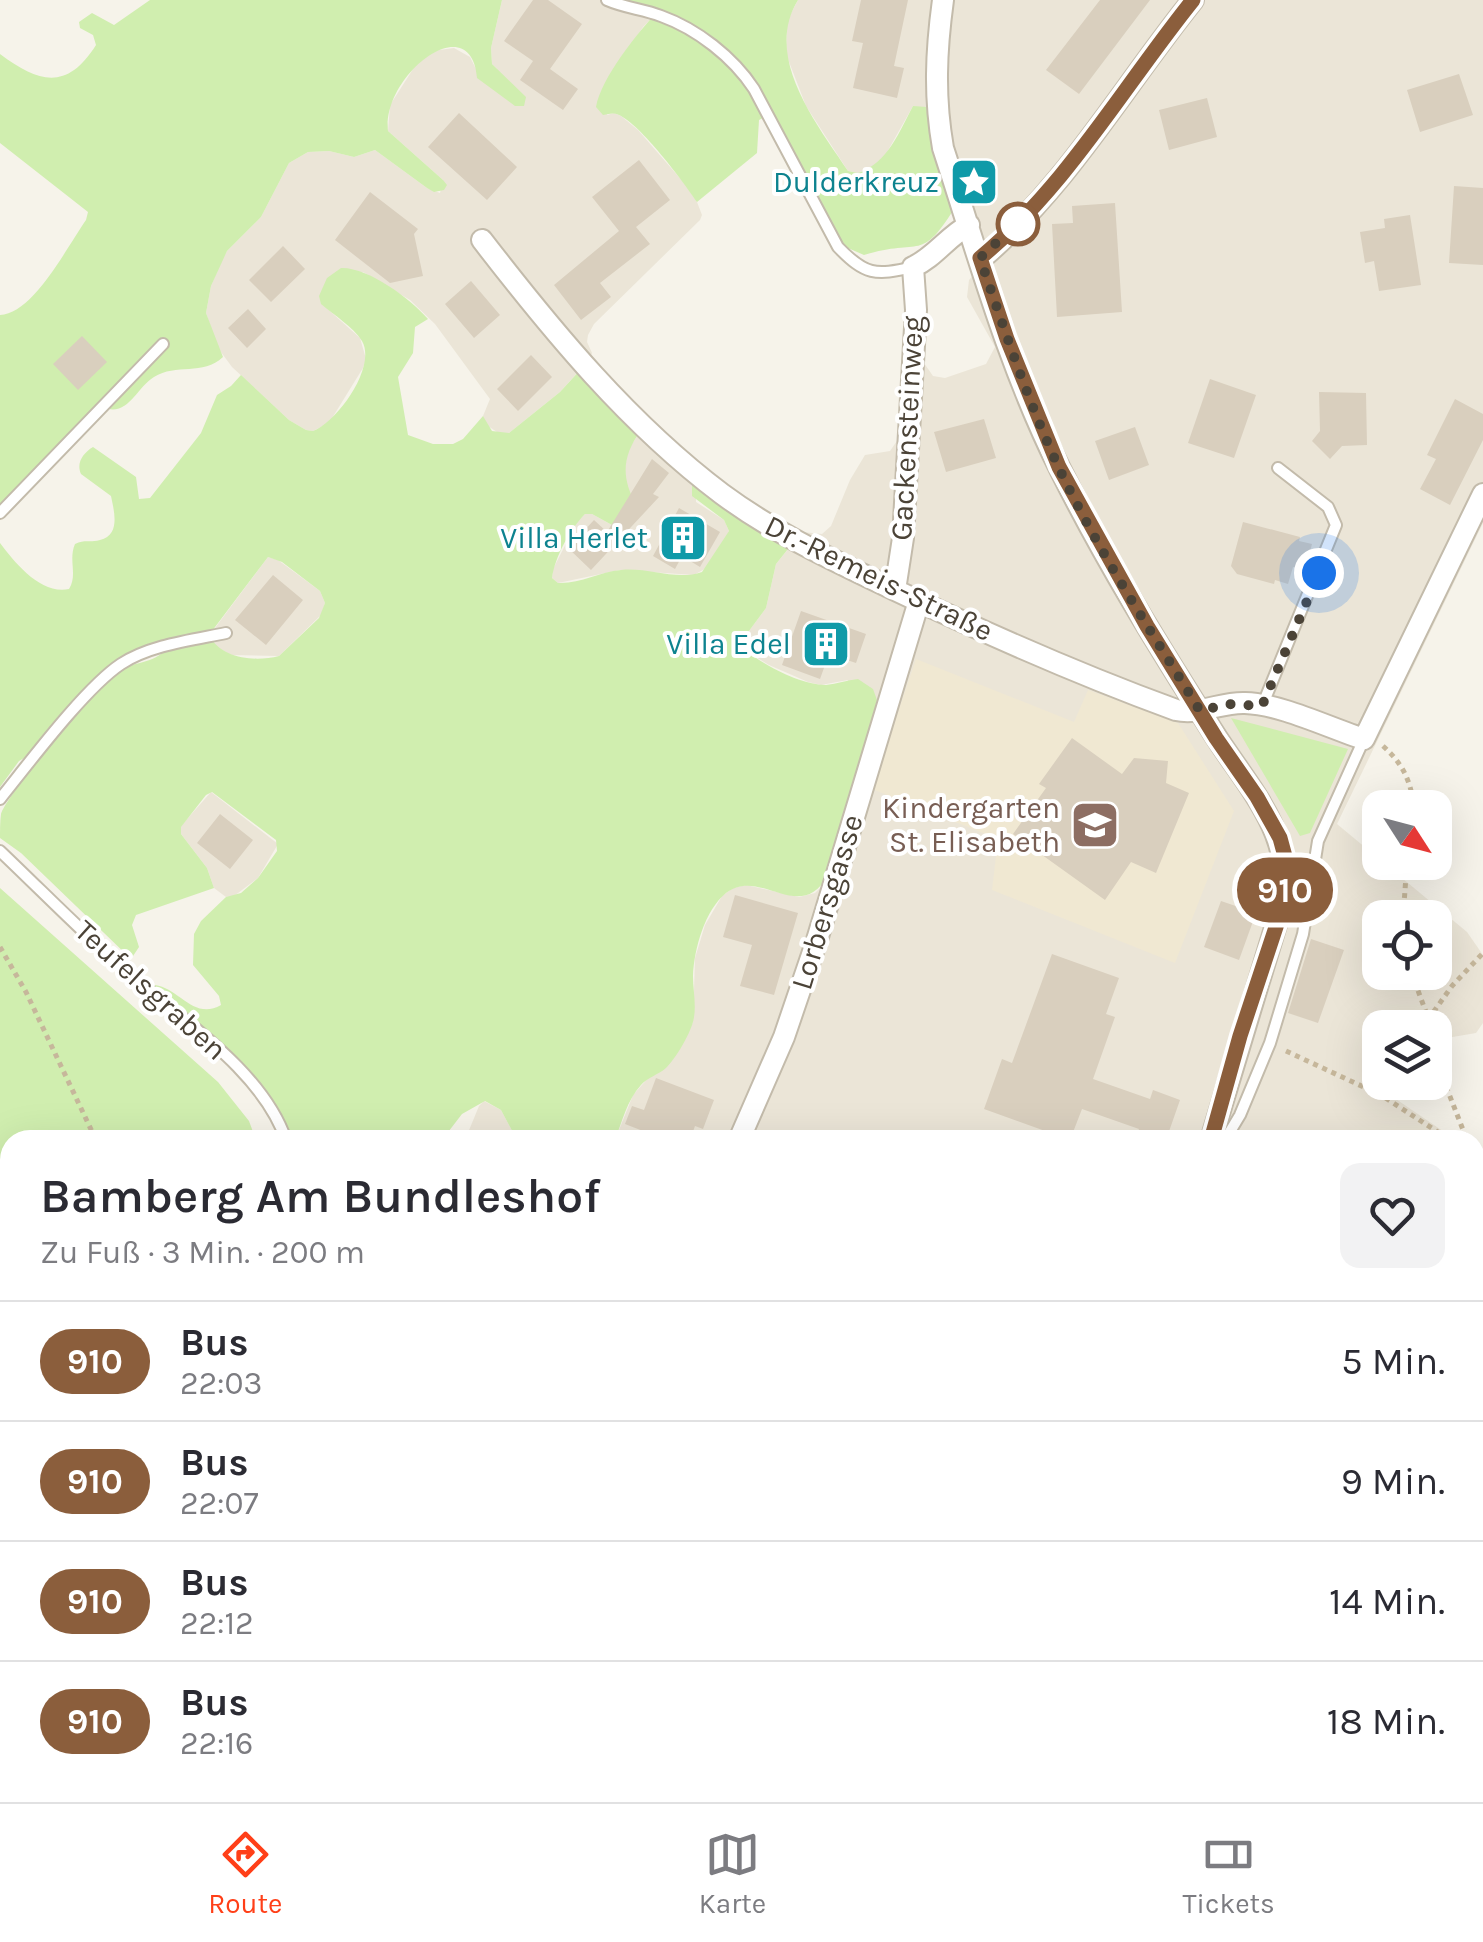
<!DOCTYPE html>
<html lang="de">
<head>
<meta charset="utf-8">
<style>
  :root { --surface:#fff; --page:#f2f2f3; --text:#2b2b33; --muted:#7c7c81; --line:#e1e1e2; --accent:#ff3f18 }
  body { margin:0; font-family:Karla,sans-serif; background:var(--page); color:var(--text); height:100vh; display:flex; flex-direction:column; font-size:38px; white-space:nowrap }
  * { box-sizing:border-box; margin:0 }
  p { font-size:32px; color:var(--muted) }
  .icon { flex:none; width:55px; height:55px; fill:none; stroke:currentColor; stroke-width:2; stroke-linecap:round; stroke-linejoin:round }
  .map { position:relative; flex:1; overflow:hidden }
  .sheet { position:absolute; left:0px; top:1130px; width:1485px; height:672px; display:flex; flex-direction:column; background:var(--surface); border-radius:30px 30px 0 0; box-shadow:0 10px 40px #0002 }
  .sheet>* { flex:none }
  .badge { padding:0 20px; border-radius:32px; font-size:35px; line-height:65px }
  .needle { width:65px; rotate:126deg }
  .tools { position:absolute; left:1362px; top:790px; display:grid; gap:20px }
  .tools a { display:grid; place-items:center; width:90px; height:90px; border-radius:20px; background:var(--surface); box-shadow:0 10px 40px #0002; font-size:50px }
  .you { position:absolute; width:50px; height:50px; margin:-25px; border:8px solid #fff; border-radius:50%; background:#1a73e8; box-shadow:0 0 0 15px #1a73e833 }
  .map>.badge { position:absolute; translate:-50% -50%; box-shadow:0 0 0 5px #fff }
  .round { display:grid; place-items:center; flex:none; width:105px; height:105px; border-radius:20px; background:var(--page) }
  .summary { display:flex; align-items:center; justify-content:space-between; height:170px; padding:0 40px }
  h1 { font-size:48px; font-weight:600; line-height:75px }
  ul { padding:0; list-style:none }
  li { display:flex; align-items:center; gap:30px; height:120px; padding:0 40px; border-top:2px solid var(--line) }
  li div { flex:1 }
  li b { display:block; font-size:38px }
  li em { font-style:normal }
  li .badge { min-width:110px; font-weight:700; text-align:center }
  .tabs { display:flex; justify-content:space-around; align-items:center; height:140px; border-top:2px solid var(--line); background:var(--surface); font-size:28px; color:var(--muted) }
  .tabs a { display:grid; justify-items:center; gap:5px }
  .tabs .on { color:var(--accent) }
  .map>svg:first-child { display:block }
</style>
</head>
<body>
<div class="map">
<svg width="1483" height="1802" viewBox="0 0 1483 1802">
  <rect width="100%" height="100%" fill="#f6f3ea"/>
  <path fill="#ebe5d7" fill-rule="evenodd" d="M502 0H621L659 11 643 27 619 63 607 115 614 113 621 116 638 130 685 184 697 202 702 215 700 220 594 324 588 335 587 342 592 353 589 360 560 392 509 433 500 434 485 424 483 416 490 399 435 324 410 300 363 272 322 304 360 338 366 359 363 368 329 423 313 431 306 430 289 420 232 367 218 348 206 313 211 286 221 262 227 251 261 217 289 163 308 152 329 151 354 157 375 150 427 188 440 193 443 180 388 131 390 105 415 66 432 51 454 48 470 57 477 71 497 69 492 64 491 48Z
    M798 0H1483V523L1337 824 1467 932 1483 955V1023L1476 1033 1435 1040V1028H1380V1082L1397 1083 1390 1095 1456 1140H615L633 1095 688 1033 693 1022 695 958 705 925 722 896 733 888 746 885 799 897 815 893 821 887 848 680 821 685 808 682 769 665 745 650 743 639 766 608 776 564 802 532 822 534 831 526 850 480 865 455 890 451 899 438 907 299 924 363 933 376 945 378 986 364 995 347 967 297 969 280 977 271 913 106 886 154 876 165 858 173 848 171 806 106 786 54 787 21ZM1380 918H1435V972H1380Z
    M641 430 696 478V502L724 520 729 531 727 537 708 567 694 575 620 570 558 583 552 578 553 569 577 522 585 514H592L612 525 636 505 627 488 624 467 628 450Z
    M268 557 278 560 320 591 325 603 321 615 279 656 231 655 214 645 209 636Z
    M211 792 278 844 258 878 234 896 226 897 214 888 207 868 181 834 180 827Z
    M484 1101 501 1110 517 1140H465L479 1106Z
    M1475 1153 1483 1159V1802H186L188 1792H1475Z
    M0 1573 10 1574V1792L21 1793 20 1802H0Z"/>
  <path fill="#f0e8d2" d="M916 659 1074 722 1088 690 1178 723 1234 811 1175 963 992 890 998 839 872 789Z"/>
  <path fill="#d0eeaf" fill-rule="evenodd" d="M150 0H502L491 48 492 64 526 97 524 106H515L477 78C471 6 382 75 388 131L443 180 447 185 444 190 434 192 427 188 375 150 354 157 329 151 308 152 289 163 261 217 227 251 211 286 206 313 223 357C203 376 176 363 154 377 135 389 128 418 102 407L0 504V315C33 314 67 247 86 220L88 212 0 143V54C39 83 67 91 96 45L93 35 80 28 79 22 92 13 114 25Z
    M621 0H798C763 57 816 123 848 171L858 173C888 163 899 132 913 106L927 107 957 204C920 265 922 237 864 255L841 245 768 115 759 120 757 153 697 202C683 181 641 125 619 115 612 112 610 114 603 115L596 107C601 78 638 32 658 11Z
    M341 268C368 267 411 299 428 319L415 327 413 353 398 377 408 435 433 444H453L463 439 483 416 492 431 509 433 560 392 582 368 641 430C622 457 621 476 636 505L612 525 592 514H585C570 529 555 557 552 578L558 583C580 584 599 572 621 570 648 567 676 581 702 572L729 531 724 520 692 496V484L696 478 792 544 776 564 766 608 743 639 745 650C765 666 801 685 826 685 837 684 847 680 858 679L873 689 877 700 828 875C800 926 760 866 726 893 705 910 694 949 693 976 693 991 697 1007 693 1022 689 1036 676 1058 666 1068 658 1075 648 1077 641 1085 627 1100 622 1122 615 1140H585L579 1132 566 1140H517L501 1110 485 1101 462 1114 442 1140H295L277 1111 153 989 155 985C179 988 194 1021 221 1005L219 996 193 965 194 934 201 921 226 897 241 893 258 878 277 851 276 840 212 792 206 795 181 827V834L207 868 214 888 136 915 132 925 139 947 131 959 21 853 0 838C0 831 0 821 1 814 6 795 96 690 115 674 129 661 151 665 164 651L163 648 120 659 31 754 19 761 0 787V543C15 563 41 595 69 589 78 575 68 560 75 544 85 539 89 543 100 540 121 535 114 511 111 496L81 474C76 463 83 453 93 447L136 477 139 499 150 498 201 433 217 395 231 386 241 375 289 420 306 430 313 431C337 422 377 367 362 341 353 327 334 315 321 304L319 296 327 278ZM268 557 282 562 320 591 325 603 319 618 279 656C255 662 221 659 209 635Z
    M1231 718 1348 749 1310 833 1300 836Z
    M0 888 218 1082 249 1121 256 1140H10V1476L0 1531Z"/>
  <g fill="none" stroke-linecap="round" stroke-linejoin="round">
    <path stroke="#a1d3f7" stroke-width="8" d="M0 1218 3 1252 0 1267"/>
  </g>
  <path fill="#d9cfbe" d="M533 0H548L582 24 550 69 578 89 563 110 520 80 533 61 504 41Z
    M861 0H908L894 66 904 68 897 98 853 88 863 43 852 41Z
    M1100 0H1150L1079 94 1046 70Z
    M1459 74 1473 115 1420 132 1407 90Z
    M1207 98 1217 137 1169 150 1159 110Z
    M459 113 517 167 487 200 428 147Z
    M639 160 670 200 636 227 650 244 600 283 611 297 581 320 554 285 619 231 592 197Z
    M1454 186 1483 188V265L1449 263Z
    M370 192 418 229 414 234 423 276 390 283 335 240Z
    M1115 203 1122 312 1057 317 1052 224 1073 223 1072 206Z
    M1410 215 1421 285 1379 291 1374 261 1365 263 1360 232 1385 228 1384 219Z
    M283 246 305 269 271 302 249 280Z
    M471 281 500 315 474 338 445 304Z
    M248 309 266 329 247 348 228 328Z
    M82 336 107 362 78 390 53 364Z
    M531 355 552 377 518 411 497 389Z
    M1210 379 1256 395 1234 458 1188 443Z
    M1319 392 1366 393 1367 445 1342 446 1330 459 1312 441 1320 431Z
    M1455 399 1483 414V440L1450 505 1420 489 1436 459 1427 455Z
    M984 419 996 458 946 472 934 432Z
    M1135 427 1149 465 1109 480 1095 441Z
    M652 459 669 473 653 494 659 497 591 570 568 548 594 520 607 532Z
    M679 508 720 532 700 567 682 556 675 569 653 556Z
    M1243 522 1300 537 1299 541 1312 544 1305 570 1293 567 1288 584 1275 580 1274 584 1237 574 1231 566Z
    M273 575 303 600 266 645 235 620Z
    M801 611 866 634 856 663 829 654 820 679 782 665Z
    M1072 738 1122 774 1134 758 1168 761 1166 783 1189 793 1156 873 1131 862 1105 900 1013 834 1046 788 1039 784Z
    M220 814 253 840 230 869 197 843Z
    M735 895 798 913 774 995 740 986 752 945 723 937Z
    M1221 901 1256 913 1239 960 1204 947Z
    M1311 939 1344 950 1318 1023 1288 1013Z
    M1052 954 1119 978 1106 1014 1115 1017 1093 1079 1150 1099 1153 1090 1180 1100 1166 1140H1135L1139 1129 1082 1109 1070 1140 984 1109 1002 1059 1012 1063Z
    M656 1078 714 1100 703 1129 695 1126 690 1140H666L625 1124 632 1106 644 1110Z"/>
  <g fill="none" stroke-linecap="round" stroke-linejoin="round">
    <g stroke="#c3bbab" stroke-width="14">
      <path id="service" d="M607 0C625 8 643 9 661 16 697 29 733 57 754 89L838 247C865 275 875 276 913 267
        M0 513 163 344
        M1263 704 1336 525 1328 507 1278 468
        M0 799C29 763 85 688 121 664 150 645 192 640 226 633
        M0 851C41 890 81 931 123 968 177 1017 262 1069 286 1140
        M1225 1140 1240 1115 1270 1043 1303 934 1318 841 1364 739
        M1139 1792 1145 1802
        M13 1802 14 1792"/>
    </g>
    <g stroke="#c3bbab" stroke-width="24">
      <path id="minor" d="M943 0C936 51 934 97 943 148 978 255 1009 368 1060 469 1105 560 1159 647 1213 732 1247 786 1290 828 1285 895L1211 1140
        M482 240C553 332 629 424 722 494 776 534 835 561 895 590 987 634 1080 675 1176 710 1200 715 1221 702 1245 703 1281 704 1329 728 1364 739L1483 494
        M981 259C1067 186 1123 87 1193 0
        M895 590 903 538 916 310 913 267C935 257 948 236 969 225
        M739 1140 784 1037 817 940 919 601
        M901 1802 905 1792"/>
    </g>
    <path stroke="#c6b79b" stroke-width="5" stroke-dasharray="5 5" stroke-linecap="butt" d="M1383 746C1403 764 1411 781 1414 808
      M1403 918 1407 862
      M0 947 26 992 96 1140
      M1411 972 1432 1028
      M1422 1028 1452 986 1483 953
      M1435 1038 1442 1076 1467 1140
      M1286 1051 1381 1095 1450 1140
      M1381 1095 1387 1082
      M1475 1157 1483 1162
      M1475 1585 1483 1577
      M1475 1766 1483 1754
      M1459 1802 1463 1792"/>
    <use href="#service" stroke="#fff" stroke-width="10"/>
    <use href="#minor" stroke="#fff" stroke-width="20"/>
  </g>
  <g fill="none" stroke-linecap="round" stroke-linejoin="round">
    <g stroke="#fff" stroke-width="22">
      <path id="line" d="M1193 0C1123 87 1067 186 980 258L1007 339 1059 467 1147 626 1216 738 1257 797 1280 838 1286 860 1285 895 1276 927 1240 1036 1211 1140"/>
    </g>
    <use href="#line" stroke="#8b5e3c" stroke-width="15"/>
    <path stroke="#4b4337" stroke-width="10" stroke-dasharray="0 18" d="M1018 224 1026 215 980 258C1004 328 1027 399 1058 466 1098 551 1151 631 1200 711L1228 704 1262 706 1319 573"/>
  </g>
  <defs>
    <g id="sight-square" transform="scale(2.5)"><rect x="-9" y="-9" width="18" height="18" rx="4" fill="#0f9aa8" stroke="#fff"/><path d="M0-6L1.8-2.2L6-1.7L2.9 1.2L3.7 5.4L0 3.3L-3.7 5.4L-2.9 1.2L-6-1.7L-1.8-2.2Z" fill="#fff"/></g>
    <g id="building-square" transform="scale(2.5)"><rect x="-9" y="-9" width="18" height="18" rx="4" fill="#0f9aa8" stroke="#fff"/><path d="M-4-6H4V6H1V3H-1V6H-4ZM-2.5-4.3h1.7v1.8h-1.7ZM.8-4.3h1.7v1.8H.8ZM-2.5-1h1.7V.8h-1.7ZM.8-1h1.7V.8H.8Z" fill="#fff"/></g>
    <g id="school-square" transform="scale(2.5)"><rect x="-9" y="-9" width="18" height="18" rx="4" fill="#8d6e63" stroke="#fff"/><path d="M0-5L7-2L0 1L-7-2ZM-4 1L0 2.5L4 1V4Q0 6-4 4Z" fill="#fff"/></g>
  </defs>
  <g fill-rule="evenodd">
    <use href="#sight-square" x="974" y="182"/>
    <use href="#building-square" x="683" y="538"/>
    <use href="#building-square" x="826" y="644"/>
    <use href="#school-square" x="1095" y="825"/>
  </g>
  <circle fill="#fff" stroke="#8b5e3c" stroke-width="5" cx="1018" cy="224" r="20"/>
  <g text-anchor="middle" dominant-baseline="central" stroke-width="8" stroke-linejoin="round" paint-order="stroke">
    <g font-size="30" fill="#0d838f" stroke="#fff" text-anchor="end">
      <text x="939" y="182">Dulderkreuz</text>
      <text x="648" y="538">Villa Herlet</text>
      <text x="791" y="644">Villa Edel</text>
    </g>
    <g font-size="30" fill="#4b4337" stroke="#fff">
      <text transform="translate(907 428) rotate(-87)">Gackensteinweg</text>
      <text transform="translate(879 578) rotate(26)">Dr.-Remeis-Straße</text>
      <text transform="translate(827 902) rotate(-73)">Lorbersgasse</text>
      <text transform="translate(151 990) rotate(42)">Teufelsgraben</text>
    </g>
    <g font-size="30" fill="#785e54" stroke="#fff" text-anchor="end">
      <text x="1060" y="808">Kindergarten<tspan x="1060" dy="34">St. Elisabeth</tspan></text>
    </g>
  </g>
</svg>
<div class="tools">
<a><svg class="needle" viewBox="-14 -14 28 28"><path d="M0-13l5 13h-10z" fill="#e53935"/><path d="M0 13l5-13h-10z" fill="#7c7c81"/></svg></a>
<a><svg class="icon" aria-label="locate" viewBox="0 0 24 24"><circle cx="12" cy="12" r="6"/><path d="M12 2v4M12 18v4M2 12h4M18 12h4"/></svg></a>
<a><svg class="icon" aria-label="layers" viewBox="0 0 24 24"><path d="M12 4l9 5-9 5-9-5zM3 14l9 5 9-5"/></svg></a>
</div>
<div class="you" style="left:1319px;top:573px"></div>
<b class="badge" style="left:1285px;top:890px;background:#8b5e3c;color:#fff">910</b>
<section class="sheet">
<div class="summary"><div><h1>Bamberg Am Bundleshof</h1><p>Zu Fuß · 3 Min. · 200 m</p></div><a class="round"><svg class="icon" aria-label="heart" viewBox="0 0 24 24"><path d="M12 20l-8-8c-3-5 5-10 8-4 3-6 11-1 8 4z"/></svg></a></div>
<ul>
<li><span class="badge" style="background:#8b5e3c;color:#fff">910</span><div><b>Bus</b><p>22:03</p></div><em>5 Min.</em></li>
<li><span class="badge" style="background:#8b5e3c;color:#fff">910</span><div><b>Bus</b><p>22:07</p></div><em>9 Min.</em></li>
<li><span class="badge" style="background:#8b5e3c;color:#fff">910</span><div><b>Bus</b><p>22:12</p></div><em>14 Min.</em></li>
<li><span class="badge" style="background:#8b5e3c;color:#fff">910</span><div><b>Bus</b><p>22:16</p></div><em>18 Min.</em></li>
</ul>
</section>
</div>
<nav class="tabs">
<a class="on"><svg class="icon" aria-label="directions" viewBox="0 0 24 24"><path d="M12 3l9 9-9 9-9-9zM9 14v-3h6M13 9l2 2-2 2"/></svg>Route</a>
<a><svg class="icon" aria-label="map" viewBox="0 0 24 24"><path d="M3 6l6-2 6 2 6-2v14l-6 2-6-2-6 2zM9 4v14M15 6v14"/></svg>Karte</a>
<a><svg class="icon" aria-label="tickets" viewBox="0 0 24 24"><path d="M3 7h18v10H3zM15 7v10"/></svg>Tickets</a>
</nav>
</body>
</html>
